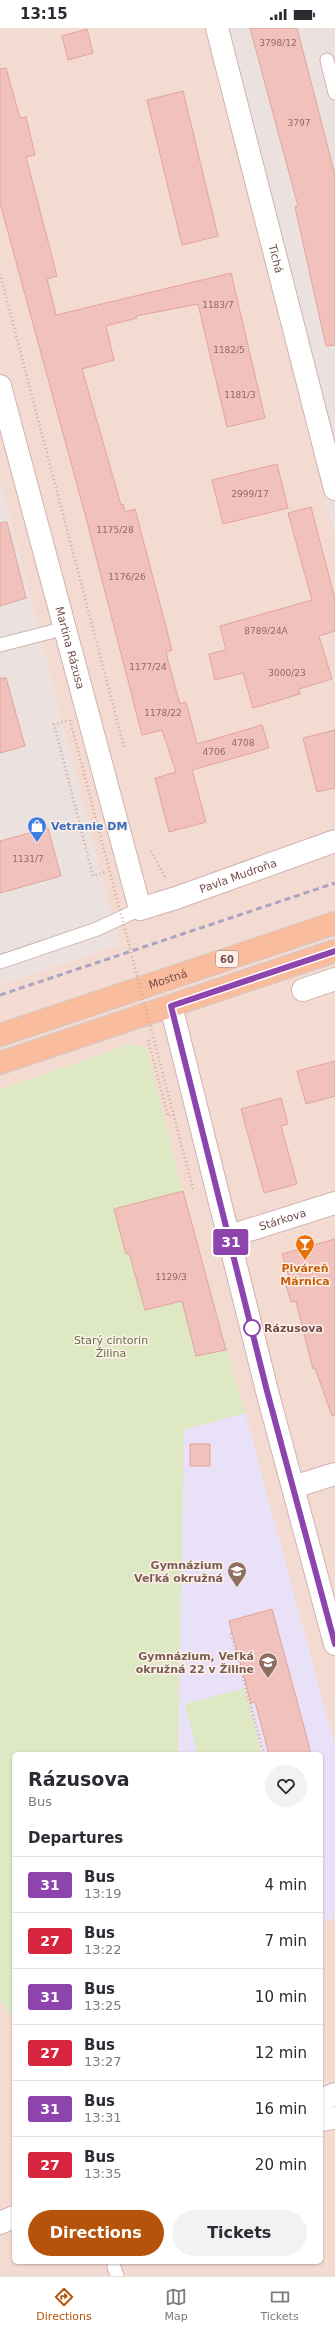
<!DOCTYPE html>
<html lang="en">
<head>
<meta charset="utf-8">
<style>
  :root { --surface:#fff; --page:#f2f2f3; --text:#2b2b33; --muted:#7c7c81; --line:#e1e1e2; --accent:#b45309 }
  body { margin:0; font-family:"DejaVu Sans",sans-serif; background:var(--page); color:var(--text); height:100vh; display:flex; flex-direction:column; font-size:15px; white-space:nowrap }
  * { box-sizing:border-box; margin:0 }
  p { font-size:13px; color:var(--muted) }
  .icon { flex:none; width:22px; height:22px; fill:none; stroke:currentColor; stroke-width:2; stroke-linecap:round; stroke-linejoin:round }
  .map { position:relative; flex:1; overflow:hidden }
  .panel { position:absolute; left:12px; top:1724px; width:311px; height:512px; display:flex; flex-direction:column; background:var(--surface); border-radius:6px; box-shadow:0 1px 3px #0004 }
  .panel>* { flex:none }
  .badge { padding:0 8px; border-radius:3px; font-size:14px; line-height:26px }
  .map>.badge { position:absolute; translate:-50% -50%; box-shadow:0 0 0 2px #fff }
  h2 { padding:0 16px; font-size:15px; line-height:36px }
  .round { display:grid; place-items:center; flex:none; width:42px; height:42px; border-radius:21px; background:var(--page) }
  .summary { display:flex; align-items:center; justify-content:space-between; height:68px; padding:0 16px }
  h1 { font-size:19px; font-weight:600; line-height:30px }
  .action { display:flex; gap:8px; margin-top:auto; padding:8px 16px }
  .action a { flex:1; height:46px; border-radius:24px; background:var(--accent); color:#fff; font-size:16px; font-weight:600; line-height:46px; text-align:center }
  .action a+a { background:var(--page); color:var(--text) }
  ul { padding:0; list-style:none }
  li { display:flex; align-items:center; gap:12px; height:56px; padding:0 16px; border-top:1px solid var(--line) }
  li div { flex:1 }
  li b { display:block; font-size:15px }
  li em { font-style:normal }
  li .badge { min-width:44px; font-weight:700; text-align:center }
  .status { display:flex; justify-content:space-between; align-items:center; height:28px; padding:0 20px; background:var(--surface); direction:ltr }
  .status svg { height:11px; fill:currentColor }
  .tab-bar { display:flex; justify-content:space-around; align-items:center; height:56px; border-top:1px solid var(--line); background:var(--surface); font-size:11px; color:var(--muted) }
  .tab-bar a { display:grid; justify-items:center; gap:2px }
  .tab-bar .selected { color:var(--accent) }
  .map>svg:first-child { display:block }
</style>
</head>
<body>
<div class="status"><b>13:15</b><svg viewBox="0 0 49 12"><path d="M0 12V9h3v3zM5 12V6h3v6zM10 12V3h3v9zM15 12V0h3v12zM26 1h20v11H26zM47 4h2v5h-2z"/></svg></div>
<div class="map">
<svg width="335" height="2248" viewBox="0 0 335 2248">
  <rect width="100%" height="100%" fill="#fcebe4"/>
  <path fill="#f3dbd2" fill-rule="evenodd" d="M0 0H209L335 507V2248H0V957L119 917 0 452ZM14 1726H321V2234H14Z"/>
  <path fill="#ebe1de" d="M209 0H335V507Z
    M0 452 119 917 0 957Z"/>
  <path fill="#e9e1f8" d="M245 1385 335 1718V1890L321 1894V1726H178L184 1402Z"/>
  <path fill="#dee9c3" d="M131 1016 147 1020 179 1150 245 1385 184 1402 178 1726H14V1991L0 1973V1061Z
    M245 1660 262 1726H198L185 1676Z"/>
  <path fill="#f1c1bc" stroke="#e3a39d" d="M250 0H297L335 147V317L326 318 295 179 298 178Z
    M87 1 93 25 68 32 62 8Z
    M6 40 20 90 26 89 35 127 26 129 57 248 47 251 56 287 231 245 265 390 227 399 198 276 136 288 137 290 106 298 114 332 82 341 121 477 123 476 125 484 135 481 172 622 166 624 173 651 180 676 186 674 197 716 262 697 269 720 192 742 206 794 169 804 155 750 176 744 162 702 142 707 85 486 0 175V41Z
    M183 63 218 208 182 217 147 72Z
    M277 436 288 480 223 496 212 452Z
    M311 479 335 571V603L319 608 332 651 299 661 300 666 253 680 243 645 215 652 209 626 226 622 220 598 312 572 288 485Z
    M7 494 26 570 0 578V495Z
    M0 650H6L25 718 0 725Z
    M335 702V760L317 764 303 710Z
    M48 800 61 848 0 865V813Z
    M335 1033V1068L306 1076 297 1043Z
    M281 1070 288 1096 281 1098 297 1156 264 1165 241 1081Z
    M183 1163 226 1322 196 1328 182 1273 145 1282 129 1225 126 1226 114 1181Z
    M335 1211V1387L332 1388 315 1340 313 1341 296 1273 291 1274 285 1253 290 1252 282 1226Z
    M190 1416H210V1438H190Z
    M272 1581 303 1695 311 1726H269L255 1674 251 1675 229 1593Z"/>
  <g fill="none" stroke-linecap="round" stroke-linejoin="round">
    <g stroke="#cfb3ae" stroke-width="15">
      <path id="lane" d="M327 32 335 65
        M0 617 66 600
        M0 934 97 901 140 881
        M114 2239 117 2248"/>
    </g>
    <g stroke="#cfb3ae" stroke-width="24">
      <g id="street">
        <path id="s1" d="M217 0 335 461"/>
        <path id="s2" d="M0 358 140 881 176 870 335 813"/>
        <path d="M303 962 335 951"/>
        <path d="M171 978 267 1363 335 1616"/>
        <path id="s3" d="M230 1208 335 1175"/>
        <path d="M293 1459 335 1446"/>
        <path d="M321 2072 335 2066"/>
        <path d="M321 2092 335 2090"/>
        <path d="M0 2195 14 2189"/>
      </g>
    </g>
    <g stroke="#d5cac9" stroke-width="24">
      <g id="primary">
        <path id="s4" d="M0 1007 335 895"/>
        <path d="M0 1035 335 923"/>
      </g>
    </g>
    <path stroke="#d6a49f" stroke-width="2.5" stroke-dasharray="1 3" stroke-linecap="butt" d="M0 246 124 719
      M66 693 54 696 93 848 105 844
      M151 823 165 849
      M148 1012 168 1088 174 1087
      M232 1604H230L264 1726"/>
    <use href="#lane" stroke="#fff" stroke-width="13"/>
    <use href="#street" stroke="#fff" stroke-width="22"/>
    <use href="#primary" stroke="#f9bc9d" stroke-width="22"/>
    <path stroke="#aba3c5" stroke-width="3" stroke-dasharray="6 4" stroke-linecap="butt" d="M0 967 335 855"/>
    <path stroke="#d6a49f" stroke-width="2.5" stroke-dasharray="1 3" stroke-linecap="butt" d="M70 692 193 1161"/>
  </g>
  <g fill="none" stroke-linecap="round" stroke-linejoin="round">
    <g stroke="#fff" stroke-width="9">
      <path id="line" d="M335 923 171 978 267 1363 335 1616"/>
    </g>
    <use href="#line" stroke="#8e44ad" stroke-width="6"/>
  </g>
  <defs>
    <g id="shop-pin" transform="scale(1)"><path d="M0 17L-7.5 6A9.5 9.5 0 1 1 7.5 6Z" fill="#3f7fe0" stroke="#fff0ea"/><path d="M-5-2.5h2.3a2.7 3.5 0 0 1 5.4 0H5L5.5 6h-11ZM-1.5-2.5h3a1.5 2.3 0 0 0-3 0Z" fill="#fff"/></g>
    <g id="bar-pin" transform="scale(1)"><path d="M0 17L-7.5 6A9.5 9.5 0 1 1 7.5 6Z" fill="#e8710a" stroke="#fff0ea"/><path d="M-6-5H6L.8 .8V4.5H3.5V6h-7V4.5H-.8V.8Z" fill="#fff"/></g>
    <g id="school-pin" transform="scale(1)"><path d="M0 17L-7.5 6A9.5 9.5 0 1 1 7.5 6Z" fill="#8d6e63" stroke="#fff0ea"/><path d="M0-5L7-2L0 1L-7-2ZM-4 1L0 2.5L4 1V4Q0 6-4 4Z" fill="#fff"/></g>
  </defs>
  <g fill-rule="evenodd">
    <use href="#shop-pin" x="37" y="798"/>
    <use href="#bar-pin" x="305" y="1216"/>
    <use href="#school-pin" x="237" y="1543"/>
    <use href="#school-pin" x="268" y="1634"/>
  </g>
  <circle fill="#fff" stroke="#8e44ad" stroke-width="2" cx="252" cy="1300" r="8"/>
  <g text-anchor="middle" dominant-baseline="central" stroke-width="3" stroke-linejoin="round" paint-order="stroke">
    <g font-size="9" fill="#936a66">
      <text x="278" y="15">3798/12</text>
      <text x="299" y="95">3797</text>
      <text x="218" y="277">1183/7</text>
      <text x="229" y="322">1182/5</text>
      <text x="240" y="367">1181/3</text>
      <text x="250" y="466">2999/17</text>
      <text x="115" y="502">1175/28</text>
      <text x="127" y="549">1176/26</text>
      <text x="266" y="603">8789/24A</text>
      <text x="148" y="639">1177/24</text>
      <text x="287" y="645">3000/23</text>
      <text x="163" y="685">1178/22</text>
      <text x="243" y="715">4708</text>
      <text x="214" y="724">4706</text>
      <text x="28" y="831">1131/7</text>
      <text x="171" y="1249">1129/3</text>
    </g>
    <rect fill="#fff0ea" stroke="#9e7e7a" stroke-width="1" x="216" y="923" width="22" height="16" rx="3"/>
    <g font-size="10" font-weight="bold" fill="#744d4a">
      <text x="227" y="931">60</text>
    </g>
    <g font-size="11" fill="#744d4a" stroke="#fff0ea">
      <text stroke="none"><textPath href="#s1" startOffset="238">Tichá</textPath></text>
      <text stroke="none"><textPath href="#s2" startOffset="271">Martina Rázusa</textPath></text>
      <text stroke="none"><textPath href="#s2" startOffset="645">Pavla Mudroňa</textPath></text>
      <text stroke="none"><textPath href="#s4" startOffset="177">Mostná</textPath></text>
      <text stroke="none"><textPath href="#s3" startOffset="55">Stárkova</textPath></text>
    </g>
    <g font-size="11" font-weight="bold" fill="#366cbe" stroke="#fff0ea" text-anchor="start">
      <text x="51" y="798">Vetranie DM</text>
    </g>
    <g font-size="11" font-weight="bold" fill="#c56008" stroke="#fff0ea">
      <text x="305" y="1240">Piváreň<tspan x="305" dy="13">Márnica</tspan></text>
    </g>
    <g font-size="11" font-weight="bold" fill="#744d4a" stroke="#fff0ea" text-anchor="start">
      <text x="264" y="1300">Rázusova</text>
    </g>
    <g font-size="11" fill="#5e7440" stroke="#fff0ea">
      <text x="111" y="1312">Starý cintorín<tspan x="111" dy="13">Žilina</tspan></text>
    </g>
    <g font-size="11" font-weight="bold" fill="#785e54" stroke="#fff0ea" text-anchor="end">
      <text x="223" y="1537">Gymnázium<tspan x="223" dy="13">Veľká okružná</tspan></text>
      <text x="254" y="1628">Gymnázium, Veľká<tspan x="254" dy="13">okružná 22 v Žiline</tspan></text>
    </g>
  </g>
</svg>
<b class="badge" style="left:231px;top:1214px;background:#8e44ad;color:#fff">31</b>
<section class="panel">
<div class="summary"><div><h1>Rázusova</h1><p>Bus</p></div><a class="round"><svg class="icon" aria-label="heart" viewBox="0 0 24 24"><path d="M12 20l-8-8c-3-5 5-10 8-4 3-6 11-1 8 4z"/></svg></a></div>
<h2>Departures</h2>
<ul>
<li><span class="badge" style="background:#8e44ad;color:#fff">31</span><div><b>Bus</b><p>13:19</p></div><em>4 min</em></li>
<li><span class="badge" style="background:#d7263d;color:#fff">27</span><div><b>Bus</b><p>13:22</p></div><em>7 min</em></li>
<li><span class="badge" style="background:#8e44ad;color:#fff">31</span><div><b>Bus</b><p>13:25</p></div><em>10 min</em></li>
<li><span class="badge" style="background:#d7263d;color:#fff">27</span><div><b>Bus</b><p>13:27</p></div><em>12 min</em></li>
<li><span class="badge" style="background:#8e44ad;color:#fff">31</span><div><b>Bus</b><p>13:31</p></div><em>16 min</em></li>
<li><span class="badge" style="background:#d7263d;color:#fff">27</span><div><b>Bus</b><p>13:35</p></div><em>20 min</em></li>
</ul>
<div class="action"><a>Directions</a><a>Tickets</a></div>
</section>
</div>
<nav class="tab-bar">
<a class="selected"><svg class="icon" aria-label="directions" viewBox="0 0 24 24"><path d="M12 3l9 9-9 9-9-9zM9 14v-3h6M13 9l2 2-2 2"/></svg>Directions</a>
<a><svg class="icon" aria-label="map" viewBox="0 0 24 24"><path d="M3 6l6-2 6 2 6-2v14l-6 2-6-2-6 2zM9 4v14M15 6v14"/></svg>Map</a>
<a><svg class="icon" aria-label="tickets" viewBox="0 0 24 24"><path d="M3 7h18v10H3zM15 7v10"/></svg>Tickets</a>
</nav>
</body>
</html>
